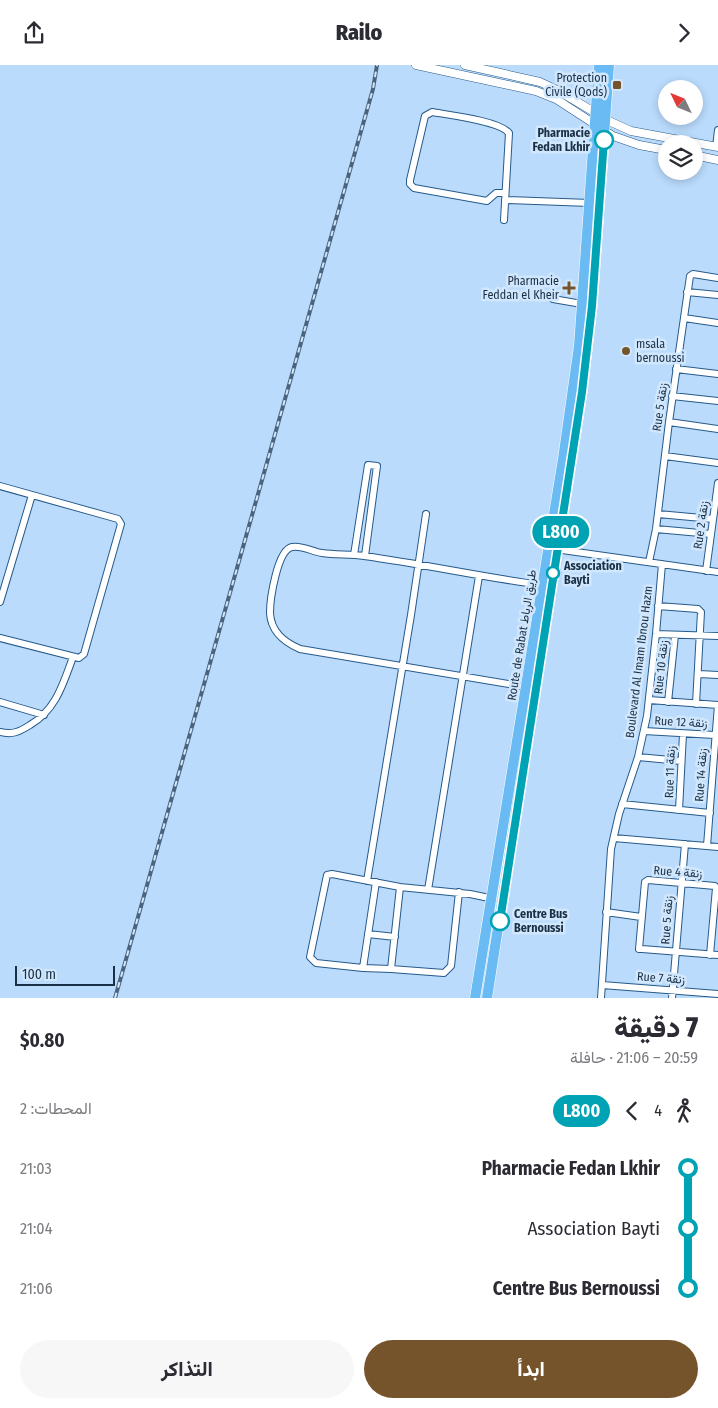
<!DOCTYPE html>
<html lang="ar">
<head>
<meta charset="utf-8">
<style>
  :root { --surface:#fff; --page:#f7f7f7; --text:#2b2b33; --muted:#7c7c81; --accent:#76542b }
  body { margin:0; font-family:"Fira Sans Condensed",Vazirmatn,sans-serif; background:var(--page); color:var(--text); direction:rtl; height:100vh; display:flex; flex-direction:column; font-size:19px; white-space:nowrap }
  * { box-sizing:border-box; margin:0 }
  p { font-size:16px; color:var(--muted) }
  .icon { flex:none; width:28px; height:28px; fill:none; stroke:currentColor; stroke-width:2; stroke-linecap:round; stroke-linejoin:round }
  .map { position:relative; height:933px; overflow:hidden; direction:ltr }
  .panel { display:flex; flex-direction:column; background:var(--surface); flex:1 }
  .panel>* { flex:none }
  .badge { padding:0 10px; border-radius:16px; font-size:18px; line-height:32px }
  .needle { width:32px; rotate:313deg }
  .tools { position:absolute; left:658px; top:15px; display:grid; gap:10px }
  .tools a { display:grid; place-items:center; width:45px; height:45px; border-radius:50%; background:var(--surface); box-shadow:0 2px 8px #0003; font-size:25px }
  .scale { position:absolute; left:15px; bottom:12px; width:100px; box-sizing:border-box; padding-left:5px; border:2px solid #1a3045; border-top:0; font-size:14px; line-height:18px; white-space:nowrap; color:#1a3045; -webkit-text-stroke:4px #d1e7fd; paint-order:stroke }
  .map>.badge { position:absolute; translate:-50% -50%; box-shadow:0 0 0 2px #fff }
  .legs { display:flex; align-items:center; gap:8px; height:55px; padding:0 20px; font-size:16px }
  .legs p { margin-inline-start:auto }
  .summary { display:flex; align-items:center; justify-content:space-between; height:85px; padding:0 20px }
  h1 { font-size:28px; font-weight:800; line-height:38px }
  .cta { display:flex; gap:10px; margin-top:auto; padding:10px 20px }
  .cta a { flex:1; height:58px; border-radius:30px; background:var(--accent); color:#fff; font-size:20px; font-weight:800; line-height:58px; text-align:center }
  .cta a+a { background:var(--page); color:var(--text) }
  ul { padding:0 20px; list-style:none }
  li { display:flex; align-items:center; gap:18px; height:60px; font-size:19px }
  li i { display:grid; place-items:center; width:8px; height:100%; margin:0 6px; background:currentColor }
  li i::after { content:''; width:12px; height:12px; margin:-6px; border:4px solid; border-radius:50%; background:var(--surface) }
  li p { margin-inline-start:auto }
  li:first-child i { background:linear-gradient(#0000 50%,currentColor 0) }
  li:last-child i { background:linear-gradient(currentColor 50%,#0000 0) }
  header { display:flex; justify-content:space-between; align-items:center; height:65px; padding:0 20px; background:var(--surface); font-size:22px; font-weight:800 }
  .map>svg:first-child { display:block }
</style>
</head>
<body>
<header><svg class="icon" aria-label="forward" viewBox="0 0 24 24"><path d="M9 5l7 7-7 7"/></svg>Railo<svg class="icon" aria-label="share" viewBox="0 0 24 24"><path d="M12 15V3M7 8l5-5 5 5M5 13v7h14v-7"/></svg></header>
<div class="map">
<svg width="718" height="933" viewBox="0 0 718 933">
  <rect width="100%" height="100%" fill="#badbfc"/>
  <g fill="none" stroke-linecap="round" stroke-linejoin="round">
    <g stroke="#265a8a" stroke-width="8">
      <path id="minor" d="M716 82 718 65
        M505 135 590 138
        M504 155 509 68C500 56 449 50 432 47L425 51 410 115V119L414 123 487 136 496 128H505
        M687 227 718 230
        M553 234 582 239
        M684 253 718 258
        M676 304 718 309
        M672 331 718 336
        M669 357 718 364
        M665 391 718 398
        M0 421 118 454 121 459 84 589 79 593 0 573
        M658 449 713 454
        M656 464 711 469
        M555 484 718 507
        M354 490 368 400 377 401 365 491
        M649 497 656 464 669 357 690 211 693 209 718 213
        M706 506 718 418
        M0 537 32 430
        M658 541 698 544 701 547 696 639
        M656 569 718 571
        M699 609 718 610
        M526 622 300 584C284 577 271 567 270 548 270 535 277 485 292 482 302 480 313 487 322 488 336 490 350 489 364 491 423 499 482 512 541 520
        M649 635 718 640
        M0 637 44 650
        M668 637 675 570
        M644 666 715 670
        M0 667C12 670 19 667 30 660 56 645 63 619 73 592
        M638 692 681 696
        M622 739 710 748
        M679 745 683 669
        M614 773 718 782
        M707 781 718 640
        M367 816 411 550 426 449
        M400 822 391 904 444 908 451 901 459 827
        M428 825 479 511
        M606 847 641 852
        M368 869 395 872
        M710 890 716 823 715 821 648 815 645 817 639 884H642L718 890
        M363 903 376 817
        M391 904 363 903 316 898 310 892 327 810 332 809 400 822 470 829 494 834
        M602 920 718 929
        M601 933 611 784 619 749 638 692 647 651 656 569 662 499
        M672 933 685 779"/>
    </g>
    <g stroke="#265a8a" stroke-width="9">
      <path id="tertiary" d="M416 0 536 26 556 34 613 71 639 80 666 85
        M465 0 540 17 557 25 611 57 631 66 718 82
        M694 90 718 95"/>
    </g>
    <g stroke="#fff" stroke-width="11">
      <path id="primary" d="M475 933 563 394 579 281 599 0
        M487 933 582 327 592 241 609 0"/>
    </g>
    <use href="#minor" stroke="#fff" stroke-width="6"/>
    <use href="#tertiary" stroke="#fff" stroke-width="8"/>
    <use href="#primary" stroke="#6abbf3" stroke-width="10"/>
    <g stroke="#4b647d" stroke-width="4">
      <path id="rail" d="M115 933 373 24 377 0"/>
    </g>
    <use href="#rail" stroke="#d1e7fd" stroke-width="2" stroke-dasharray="5.5" stroke-linecap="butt"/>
  </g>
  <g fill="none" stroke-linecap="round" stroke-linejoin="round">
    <g stroke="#fff" stroke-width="11">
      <path id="line-1" d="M500 856 582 327 592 241 604 75"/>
    </g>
    <use href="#line-1" stroke="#00a3b4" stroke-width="8"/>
  </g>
  <g fill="#76542b" stroke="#d1e7fd" stroke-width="2">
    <rect x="612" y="15" width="10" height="10" rx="2.5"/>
    <path d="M566.5 215.5h5v5h5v5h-5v5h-5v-5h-5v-5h5z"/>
    <circle cx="626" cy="286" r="5"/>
  </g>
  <g fill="#fff" stroke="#00a3b4" stroke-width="2.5">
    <circle cx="604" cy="75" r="9"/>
    <circle cx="553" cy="508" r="6"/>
    <circle cx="500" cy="856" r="9"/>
  </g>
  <g text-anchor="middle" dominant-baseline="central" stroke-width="5" stroke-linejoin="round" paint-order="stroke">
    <g font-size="12" fill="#1a3045" stroke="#d1e7fd" text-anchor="end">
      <text x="607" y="13">Protection<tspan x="607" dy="14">Civile (Qods)</tspan></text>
      <text x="559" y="216">Pharmacie<tspan x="559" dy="14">Feddan el Kheir</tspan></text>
      <text x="636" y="279" text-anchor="start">msala<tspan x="636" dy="14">bernoussi</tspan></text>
    </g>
    <g font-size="12" font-weight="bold" fill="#1a3045" stroke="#d1e7fd" text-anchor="start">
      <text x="590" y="68" text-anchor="end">Pharmacie<tspan x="590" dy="14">Fedan Lkhir</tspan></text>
      <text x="564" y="501">Association<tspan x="564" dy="14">Bayti</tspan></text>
      <text x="514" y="849">Centre Bus<tspan x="514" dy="14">Bernoussi</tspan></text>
    </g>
    <g font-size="12" fill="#1a3045" stroke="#d1e7fd">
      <text transform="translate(660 342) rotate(-82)">Rue 5 زنقة</text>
      <text transform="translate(701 460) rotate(-82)">Rue 2 زنقة</text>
      <text transform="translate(522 570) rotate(-81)">Route de Rabat طريق الرباط</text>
      <text transform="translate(639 597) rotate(-83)">Boulevard Al Imam Ibnou Hazm</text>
      <text transform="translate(661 602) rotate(-84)">Rue 10 زنقة</text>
      <text transform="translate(681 657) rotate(3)">Rue 12 زنقة</text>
      <text transform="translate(670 707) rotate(-88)">Rue 11 زنقة</text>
      <text transform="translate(701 710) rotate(-86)">Rue 14 زنقة</text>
      <text transform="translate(678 807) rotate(4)">Rue 4 زنقة</text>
      <text transform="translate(667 855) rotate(-86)">Rue 5 زنقة</text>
      <text transform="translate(661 913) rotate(4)">Rue 7 زنقة</text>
    </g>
  </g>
</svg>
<div class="tools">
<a><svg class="needle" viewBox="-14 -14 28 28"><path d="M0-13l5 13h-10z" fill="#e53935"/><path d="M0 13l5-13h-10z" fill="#7c7c81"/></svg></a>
<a><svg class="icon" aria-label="layers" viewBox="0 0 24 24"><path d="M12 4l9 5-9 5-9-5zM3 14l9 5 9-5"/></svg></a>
</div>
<div class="scale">100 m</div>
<b class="badge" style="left:561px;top:467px;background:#00a3b4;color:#fff">L800</b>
</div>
<section class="panel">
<div class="summary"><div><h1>7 دقيقة</h1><p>20:59 – 21:06 · حافلة</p></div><b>$0.80</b></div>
<div class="legs"><svg class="icon" aria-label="walk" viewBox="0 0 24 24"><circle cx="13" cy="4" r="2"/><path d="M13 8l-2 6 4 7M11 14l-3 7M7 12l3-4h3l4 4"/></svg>4<svg class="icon" aria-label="back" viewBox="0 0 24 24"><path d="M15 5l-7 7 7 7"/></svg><b class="badge" style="background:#00a3b4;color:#fff">L800</b><p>المحطات: 2</p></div>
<ul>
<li><i style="color:#00a3b4"></i><b>Pharmacie Fedan Lkhir</b><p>21:03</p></li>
<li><i style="color:#00a3b4"></i><span>Association Bayti</span><p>21:04</p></li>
<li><i style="color:#00a3b4"></i><b>Centre Bus Bernoussi</b><p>21:06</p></li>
</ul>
<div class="cta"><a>ابدأ</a><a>التذاكر</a></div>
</section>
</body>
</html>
